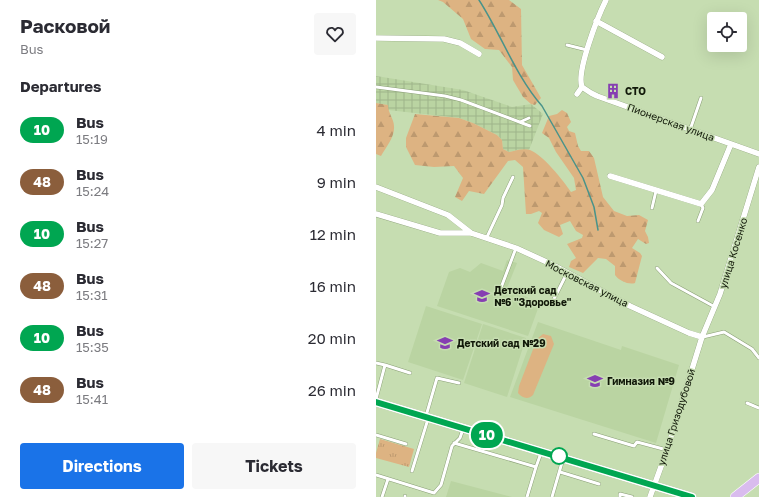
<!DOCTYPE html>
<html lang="en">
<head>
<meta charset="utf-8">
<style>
  :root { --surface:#fff; --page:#f7f7f7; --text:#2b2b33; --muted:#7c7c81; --accent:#1a73e8 }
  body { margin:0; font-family:"Golos Text",sans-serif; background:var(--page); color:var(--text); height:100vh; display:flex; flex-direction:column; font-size:15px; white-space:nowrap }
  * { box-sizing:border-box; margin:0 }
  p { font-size:13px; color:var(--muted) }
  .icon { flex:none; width:22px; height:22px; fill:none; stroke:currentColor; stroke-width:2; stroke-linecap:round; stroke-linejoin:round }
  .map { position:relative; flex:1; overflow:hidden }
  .drawer { display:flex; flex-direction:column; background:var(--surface); width:376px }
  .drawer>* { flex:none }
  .badge { padding:0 8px; border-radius:13px; font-size:14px; line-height:26px }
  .tools { position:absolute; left:331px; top:12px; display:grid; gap:8px }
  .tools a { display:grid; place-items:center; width:40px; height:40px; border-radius:4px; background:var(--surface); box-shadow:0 4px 16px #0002; font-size:20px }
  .map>.badge { position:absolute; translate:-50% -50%; box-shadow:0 0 0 2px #fff }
  h2 { padding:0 20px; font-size:15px; line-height:36px }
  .round { display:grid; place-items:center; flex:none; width:42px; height:42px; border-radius:4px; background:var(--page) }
  .headline { display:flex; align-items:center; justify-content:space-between; height:68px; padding:0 20px }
  h1 { font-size:19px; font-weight:700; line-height:30px }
  .button { display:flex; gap:8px; margin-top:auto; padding:8px 20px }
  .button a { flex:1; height:46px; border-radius:4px; background:var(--accent); color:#fff; font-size:16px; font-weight:700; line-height:46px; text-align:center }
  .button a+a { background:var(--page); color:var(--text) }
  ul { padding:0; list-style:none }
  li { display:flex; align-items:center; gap:12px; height:52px; padding:0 20px }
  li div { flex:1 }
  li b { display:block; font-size:15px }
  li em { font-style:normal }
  li .badge { min-width:44px; font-weight:700; text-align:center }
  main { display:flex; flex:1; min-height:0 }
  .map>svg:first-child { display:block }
</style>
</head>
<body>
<main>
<section class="drawer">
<div class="headline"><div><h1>Расковой</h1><p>Bus</p></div><a class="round"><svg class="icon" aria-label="heart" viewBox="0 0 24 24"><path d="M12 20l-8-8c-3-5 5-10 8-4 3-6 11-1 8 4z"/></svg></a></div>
<h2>Departures</h2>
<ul>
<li><span class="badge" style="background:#00a651;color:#fff">10</span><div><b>Bus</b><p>15:19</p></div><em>4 min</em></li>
<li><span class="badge" style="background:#8b5e3c;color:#fff">48</span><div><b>Bus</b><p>15:24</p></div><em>9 min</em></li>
<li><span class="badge" style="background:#00a651;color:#fff">10</span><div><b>Bus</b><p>15:27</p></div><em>12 min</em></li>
<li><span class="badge" style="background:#8b5e3c;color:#fff">48</span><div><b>Bus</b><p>15:31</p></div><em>16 min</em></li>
<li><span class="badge" style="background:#00a651;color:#fff">10</span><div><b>Bus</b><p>15:35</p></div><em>20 min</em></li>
<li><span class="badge" style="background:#8b5e3c;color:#fff">48</span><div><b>Bus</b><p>15:41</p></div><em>26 min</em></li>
</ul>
<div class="button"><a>Directions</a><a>Tickets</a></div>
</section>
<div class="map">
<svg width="383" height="497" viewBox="0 0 383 497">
  <defs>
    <pattern id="industrial-grid" width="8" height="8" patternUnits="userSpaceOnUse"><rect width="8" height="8" fill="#bad4a2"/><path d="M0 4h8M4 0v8" fill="none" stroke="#9fb58a"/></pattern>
    <pattern id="forest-firs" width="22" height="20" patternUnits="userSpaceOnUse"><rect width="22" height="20" fill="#ddb382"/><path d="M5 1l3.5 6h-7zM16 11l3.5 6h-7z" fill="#bd996f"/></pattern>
    <pattern id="park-tufts" width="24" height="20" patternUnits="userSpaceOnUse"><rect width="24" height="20" fill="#ddb382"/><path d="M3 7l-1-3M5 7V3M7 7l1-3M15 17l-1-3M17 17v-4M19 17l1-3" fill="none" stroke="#bd996f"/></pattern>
  </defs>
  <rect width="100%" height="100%" fill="#c6ddb1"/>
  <path fill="#bad4a2" d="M131 260 141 263 131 288 164 303 152 336 61 306 73 272 84 268 94 272 105 263 127 271Z
    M50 306 106 324 87 380 32 362Z
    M162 322 245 350 246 346 303 365 280 443 134 397Z
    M107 324 150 338 131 397 88 383Z
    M75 481 136 497H70Z"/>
  <path fill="url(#industrial-grid)" d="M0 76 87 90 136 107 155 104 167 114 153 150H142L133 152 127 149 126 140 121 135 97 123 83 118 12 110V105L0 103Z"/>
  <path fill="#ddb382" d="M167 334 175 336 178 344 157 395C152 400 146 398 142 393L143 386 161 339Z"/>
  <path fill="url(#forest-firs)" d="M62 0H133L145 9 146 65 165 98 159 105 155 104 147 97 137 80 136 67 123 50 109 49 95 39 87 19 67 2Z
    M0 103 12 105C12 113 18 119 18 126 19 137 10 147 5 156L0 154Z
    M186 110 191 113 195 122 191 127 193 131 199 133 202 146 205 151H213L218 158 227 197 238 211 251 216 263 215 272 220 269 231 272 237 273 243 270 244 262 239 256 248 264 253 266 256 259 283C253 285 243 281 239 275V266L230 259 222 258 207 273 193 267 195 261 200 258 191 244 206 238 207 235 200 231 194 221 184 225 187 234 183 237 168 230 162 223 166 213 163 211 155 214H150L147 167 139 160 132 161 108 194 93 191 86 201 79 197 87 178 78 166 58 167 39 165 30 147V138L39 114 83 118 97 123 121 135 126 140 127 149 133 152C139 151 147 148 154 150 167 155 187 180 195 192L200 190 198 178 180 152 173 138 166 133 173 116 181 114Z"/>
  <path fill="url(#park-tufts)" d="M4 439 38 449 33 467 0 458V453Z"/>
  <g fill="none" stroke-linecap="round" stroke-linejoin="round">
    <path stroke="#49938a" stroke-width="1.5" d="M103 0C125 34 139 75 166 106L207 178 218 207 222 230"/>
    <g stroke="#8a9f76" stroke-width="4">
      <path id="service" d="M191 45 211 50
        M0 87 69 96 85 100 154 126
        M144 122 153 118
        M314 130 325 98
        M276 208 280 191
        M322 221 327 208 325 204
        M111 237 126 205 127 198 137 177
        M281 268 295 283 339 307
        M123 293 140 248
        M175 305 191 273
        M327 337 348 332 376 349 383 358
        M0 363 9 365 0 399
        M9 365 34 373
        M371 403 383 408
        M50 416 61 378 83 383
        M218 434 258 446 261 442 291 450
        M0 435 30 444
        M78 443 160 467 165 453
        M36 471 52 419
        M184 472 223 484
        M0 475 58 493 65 485 76 446 84 438 87 429
        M6 497 12 479
        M29 497V496
        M151 497 160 467
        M176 497 187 459
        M244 497V494L256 497"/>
    </g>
    <g stroke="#8a9f76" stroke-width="6">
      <path id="minor" d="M230 0C222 16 200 72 206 87L215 93 221 96 383 154
        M220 21 286 57
        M0 38 68 39 84 43 103 54
        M201 94 206 87
        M234 176 325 204 336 190 355 144
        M0 187 72 215 95 233
        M0 214 64 233H95L140 248 175 264 254 306 313 333 326 337
        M274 497 291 450 326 337 344 294 383 167"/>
    </g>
    <g stroke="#8a9f76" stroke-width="9">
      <path id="secondary" d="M0 402 316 497"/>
    </g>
    <g stroke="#fff" stroke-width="10">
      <path id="primary" d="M359 497 383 478"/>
    </g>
    <use href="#service" stroke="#fff" stroke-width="3"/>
    <use href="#minor" stroke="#fff" stroke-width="5.5"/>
    <use href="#secondary" stroke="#fff" stroke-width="8"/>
    <use href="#primary" stroke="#d9bcee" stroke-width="9"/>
  </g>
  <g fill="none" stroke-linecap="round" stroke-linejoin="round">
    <g stroke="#fff" stroke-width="9">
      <path id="line" d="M0 402 316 497"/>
    </g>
    <use href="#line" stroke="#00a651" stroke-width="6"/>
  </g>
  <defs>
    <g id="building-bare" transform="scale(1.2)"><path d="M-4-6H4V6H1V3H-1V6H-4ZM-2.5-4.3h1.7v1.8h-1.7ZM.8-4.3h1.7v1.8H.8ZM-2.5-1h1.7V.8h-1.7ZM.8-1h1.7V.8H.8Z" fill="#863fb2" stroke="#c6ddb1" stroke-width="2.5" paint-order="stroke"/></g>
    <g id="school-bare" transform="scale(1.2)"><path d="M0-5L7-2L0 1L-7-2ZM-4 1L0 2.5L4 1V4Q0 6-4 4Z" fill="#863fb2" stroke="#c6ddb1" stroke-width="2.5" paint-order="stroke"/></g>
  </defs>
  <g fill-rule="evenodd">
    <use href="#building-bare" x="237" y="91"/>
    <use href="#school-bare" x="106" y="296"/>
    <use href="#school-bare" x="69" y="343"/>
    <use href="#school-bare" x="219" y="381"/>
  </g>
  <circle fill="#fff" stroke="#00a651" stroke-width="2" cx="183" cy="456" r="8"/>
  <g text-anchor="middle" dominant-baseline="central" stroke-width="3" stroke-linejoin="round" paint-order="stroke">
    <g font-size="10" font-weight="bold" fill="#101708" stroke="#c6ddb1" text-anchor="start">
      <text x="249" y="91">СТО</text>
      <text x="118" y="290">Детский сад<tspan x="118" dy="12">№6 "Здоровье"</tspan></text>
      <text x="81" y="343">Детский сад №29</text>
      <text x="231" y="381">Гимназия №9</text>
    </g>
    <g font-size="10" fill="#101708" stroke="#c6ddb1">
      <text transform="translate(295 122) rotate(20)">Пионерская улица</text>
      <text transform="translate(357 253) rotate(-73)">улица Косенко</text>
      <text transform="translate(211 283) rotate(27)">Московская улица</text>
      <text transform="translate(300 417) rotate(-72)">улица Гризодубовой</text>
    </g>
  </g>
</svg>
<div class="tools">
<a><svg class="icon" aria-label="locate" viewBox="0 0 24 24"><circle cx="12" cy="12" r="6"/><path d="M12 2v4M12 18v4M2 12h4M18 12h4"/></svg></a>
</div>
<b class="badge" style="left:111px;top:435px;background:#00a651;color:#fff">10</b>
</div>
</main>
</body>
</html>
